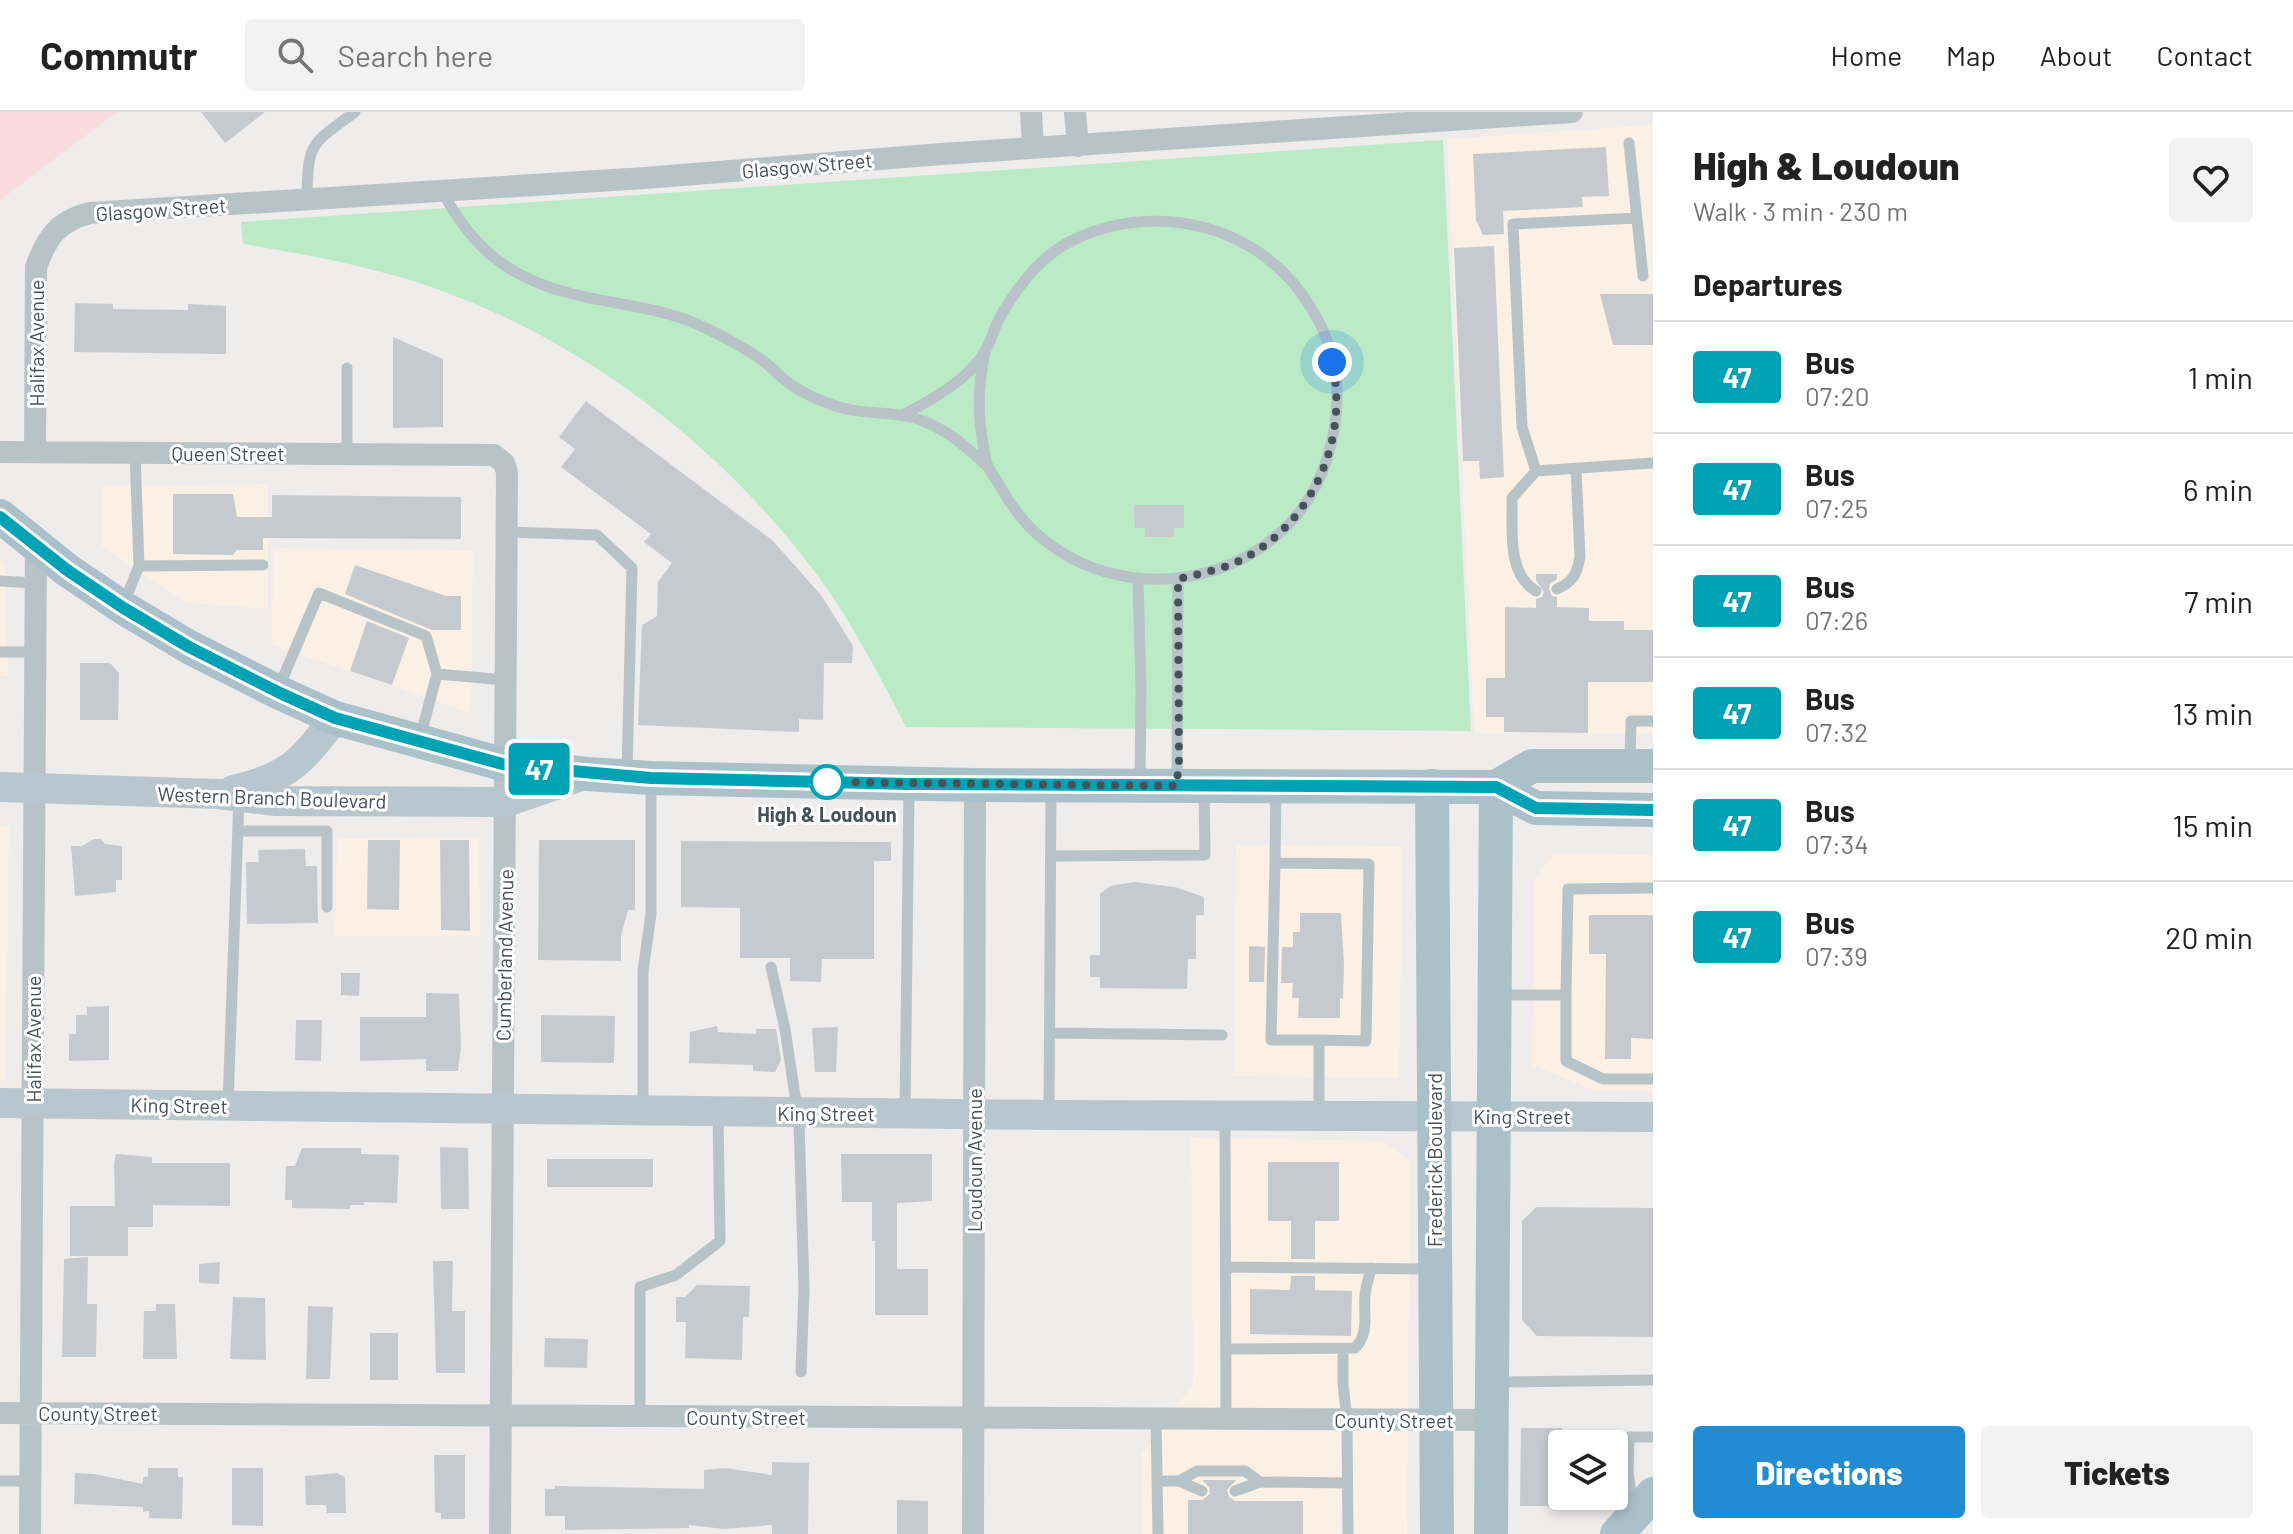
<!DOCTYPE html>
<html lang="en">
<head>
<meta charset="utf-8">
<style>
  :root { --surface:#fff; --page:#f2f2f2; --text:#222; --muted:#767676; --line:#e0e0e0; --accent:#228cd2 }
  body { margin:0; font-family:Barlow,sans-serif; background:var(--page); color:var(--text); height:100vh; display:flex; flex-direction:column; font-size:30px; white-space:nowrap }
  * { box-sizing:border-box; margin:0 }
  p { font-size:26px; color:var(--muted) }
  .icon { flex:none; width:44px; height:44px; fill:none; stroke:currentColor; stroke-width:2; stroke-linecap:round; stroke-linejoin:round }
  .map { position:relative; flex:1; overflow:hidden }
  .drawer { display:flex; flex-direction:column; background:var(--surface); width:640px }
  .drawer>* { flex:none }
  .badge { padding:0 16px; border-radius:6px; font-size:28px; line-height:52px }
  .fabs { position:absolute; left:1548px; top:1318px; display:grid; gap:16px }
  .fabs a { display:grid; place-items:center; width:80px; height:80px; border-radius:8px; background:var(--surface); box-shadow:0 4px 12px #0003; font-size:40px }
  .you { position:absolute; width:40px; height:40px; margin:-20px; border:6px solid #fff; border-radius:50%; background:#1a73e8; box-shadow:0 0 0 12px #1a73e833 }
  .map>.badge { position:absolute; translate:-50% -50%; box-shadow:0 0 0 4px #fff }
  h2 { padding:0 40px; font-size:30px; line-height:72px }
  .round { display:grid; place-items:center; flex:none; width:84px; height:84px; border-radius:8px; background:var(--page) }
  .headline { display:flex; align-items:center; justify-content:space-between; height:136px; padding:0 40px }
  h1 { font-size:38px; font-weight:800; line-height:60px }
  .primary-button { display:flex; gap:16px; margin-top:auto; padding:16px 40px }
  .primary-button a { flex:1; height:92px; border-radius:8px; background:var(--accent); color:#fff; font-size:32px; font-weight:800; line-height:92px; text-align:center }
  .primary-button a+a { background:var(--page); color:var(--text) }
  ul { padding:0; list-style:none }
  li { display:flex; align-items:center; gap:24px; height:112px; padding:0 40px; border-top:2px solid var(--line) }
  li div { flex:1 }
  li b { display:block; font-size:30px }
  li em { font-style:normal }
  li .badge { min-width:88px; font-weight:700; text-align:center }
  header { display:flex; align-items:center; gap:48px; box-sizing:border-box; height:112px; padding:0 40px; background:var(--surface); border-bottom:2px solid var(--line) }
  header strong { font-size:38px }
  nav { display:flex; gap:44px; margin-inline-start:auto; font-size:28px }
  .search { width:560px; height:72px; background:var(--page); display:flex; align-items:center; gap:20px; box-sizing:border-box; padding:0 28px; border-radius:8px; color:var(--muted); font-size:30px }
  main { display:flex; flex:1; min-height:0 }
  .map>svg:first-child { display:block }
</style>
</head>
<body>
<header>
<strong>Commutr</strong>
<div class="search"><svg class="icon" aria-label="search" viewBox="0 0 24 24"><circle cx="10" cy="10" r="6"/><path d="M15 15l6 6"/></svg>Search here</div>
<nav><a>Home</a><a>Map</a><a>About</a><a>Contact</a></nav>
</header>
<main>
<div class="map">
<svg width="1653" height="1422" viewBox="0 0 1653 1422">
  <rect width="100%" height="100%" fill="#efecec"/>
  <path fill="#faf0e4" d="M1653 13V622L1474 621 1447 27Z
    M268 372V497L186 491 102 434V374Z
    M273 436 473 439 471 601 272 533Z
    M0 448 5 451 8 564H0Z
    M0 714H9L6 968H0Z
    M479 725 480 824H335L337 727Z
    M1236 733 1403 735 1399 966 1233 964Z
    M1554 742 1653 743V978L1596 979 1532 953 1534 768Z
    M1191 1025 1382 1029 1410 1048 1407 1422H1141V1343L1193 1272Z"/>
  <path fill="#f9dcde" d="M0 0H117L0 88Z"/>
  <path fill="#bbebc6" d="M1443 28 1471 619 906 615C879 563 853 512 818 464 715 325 563 212 396 164 346 150 295 140 243 132L241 110Z"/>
  <path fill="#c6cacf" d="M201 0H265L225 31Z
    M1606 35 1609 84 1582 85 1583 95 1503 99 1504 122 1483 123 1476 108 1473 42Z
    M1494 134 1504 365 1480 367 1479 349H1463L1454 136Z
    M1600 182H1653V233H1613Z
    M75 191 113 192V197L188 198V192L226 194V242L74 240Z
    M393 225 443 247V315L393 316Z
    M586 289 772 428 821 483 853 534 852 551H824L823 608 799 607V620L638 613 642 513 657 504 658 470 672 451 644 430 651 422 561 355 575 337 559 325Z
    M173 382H233L237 405H272V383L461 385V427L263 426V438H237L233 443 173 442Z
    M1134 393H1184V416H1174V425H1145V416H1135Z
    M355 453 446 484H461V518H432L345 482Z
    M1536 462H1557V467L1550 472 1549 477 1552 484 1557 485V495L1589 496V509H1624V518H1653V570H1588V621L1504 620V605H1486V566H1505V495L1536 496V487L1542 485 1544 480 1536 468Z
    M367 509 409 526 392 573 350 559Z
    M80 551H110L119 561 118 608H80Z
    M94 727H101L105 732 122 734V768H116V780L75 784 71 734H82Z
    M368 728H400L399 798 367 797Z
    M440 728H469L470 819 441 818Z
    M539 728H635V798H628L621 824V849L538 848Z
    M681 729 891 730V749H874V847H822L821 870 790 869V846H740V796L681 795Z
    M305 737 306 754H317L318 811 247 812 246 750H259L258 738Z
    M1134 770 1175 775 1204 785V803H1196V847H1188L1187 877 1100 876V865H1090V843H1100V782L1110 774Z
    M1300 801H1341L1344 853 1343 887 1340 886V906H1298L1299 886H1292L1293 871H1281L1282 835H1293V820H1300Z
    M1589 803H1653V927L1631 926V947H1605L1606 842H1589Z
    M1249 834 1265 835 1264 870H1249Z
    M341 861H360L359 884 341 883Z
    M426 881 459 882 461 935 458 959H426V947L360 949V905H426Z
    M109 894V948L69 949V922H76V903H87V895Z
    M541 903 615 904 614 951 541 950Z
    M296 908H322L321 949 295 948Z
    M717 914 718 920 756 922V917H776L781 948 775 960 753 959V953L689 951 690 920Z
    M838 915 836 960H815L812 916Z
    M440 1035 468 1036 469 1097H441Z
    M302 1036H361V1042L399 1043 397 1091 364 1090V1093H350V1097L292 1096V1088H285L286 1054H295Z
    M116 1042 152 1045V1051H230V1094L153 1093V1115H128V1144H70V1094H115L114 1052Z
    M841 1042H932V1089L897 1091V1157H928V1203H875V1129H872V1090H842Z
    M547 1047H653V1075H547Z
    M1268 1050H1339V1109H1315V1147H1291V1109H1268Z
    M1536 1095 1653 1096V1225L1537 1224 1522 1208V1109Z
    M88 1145 87 1192H97L96 1245H62L64 1147Z
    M433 1149H453L452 1199H465V1261H436Z
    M220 1150 219 1172 199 1171V1152Z
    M1291 1164H1315V1178L1352 1179 1351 1224 1250 1222V1177L1290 1178Z
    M697 1173 750 1174 749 1205H743L742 1248 685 1246 686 1210H676V1185H685Z
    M233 1185 265 1186 266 1248 230 1247Z
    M156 1192H175L177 1247H143L144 1199H156Z
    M308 1194 333 1195 330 1267H306Z
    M370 1221H398V1268H370Z
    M545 1226 588 1227 587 1256 544 1255Z
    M1521 1316H1562V1394H1520Z
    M434 1343H465V1407H441V1401L435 1400Z
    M772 1350 809 1351 808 1422H772V1413L724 1417 689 1413V1416L565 1418V1404H545V1377H555V1374L704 1377V1358L725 1356 772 1363Z
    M148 1356H178V1365H183L182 1407 149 1406V1399L143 1400V1395L74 1392 75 1361 94 1362 143 1372V1365H148Z
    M232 1356H263V1414L232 1413Z
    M337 1361 345 1365 346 1401H327L326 1393H306L305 1364Z
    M1202 1368H1236L1227 1378 1229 1385 1235 1389H1303V1422H1188V1388H1202L1210 1382 1209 1375Z
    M897 1388 928 1389V1422H897Z"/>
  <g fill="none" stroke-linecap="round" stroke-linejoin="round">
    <path stroke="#b8c3c8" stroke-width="11" d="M1629 31 1643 164
      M442 79C472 135 507 165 569 181 613 193 657 194 699 213 721 223 742 234 762 248 772 255 780 265 790 272 803 281 818 288 833 293 854 301 877 300 899 303 934 307 962 330 987 354
      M307 87C308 30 310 33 355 0
      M903 303C932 287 968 269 985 239 992 228 994 216 1000 205 1017 175 1040 145 1071 129 1131 99 1204 103 1260 141 1303 171 1335 224 1337 277 1338 326 1323 377 1288 413 1206 497 1058 482 1002 377 998 370 992 363 989 356 985 350 985 340 983 332 977 300 978 272 985 240
      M347 341V256
      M1536 359 1522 315 1513 112 1637 106
      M507 420 597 423 632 456 627 661
      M139 454 263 453
      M1138 468 1141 576 1140 671
      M0 469 35 471
      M1557 477C1573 470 1577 462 1580 445L1576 357
      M1536 479C1506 461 1513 417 1512 386L1536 359 1653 351
      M123 493 139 454 135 340
      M0 540H34
      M279 575 319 481 426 524 437 562
      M420 626 437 562 506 568
      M1630 650 1631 609H1653
      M1177 670 1178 467
      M1276 677 1275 751 1369 752 1366 929 1319 928V1003
      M238 719H327V795
      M1051 744 1205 743 1204 679
      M1275 751 1271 928H1319
      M771 855 785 917 799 1010 804 1177 801 1260
      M1499 883H1566L1568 777 1653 776
      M1566 883V949L1603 967H1653
      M1050 921 1222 923
      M228 992 239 685
      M643 997V859L651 802V671
      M905 999 909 677
      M1049 1001 1051 679
      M1225 1004 1226 1307
      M1226 1155 1430 1157
      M1226 1237 1355 1236C1370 1221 1363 1202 1365 1183 1366 1174 1369 1165 1371 1156
      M1343 1238V1272L1347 1308 1348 1422
      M1498 1270 1653 1268
      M640 1304V1175L676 1163 720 1129 718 1000
      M1156 1307 1158 1422
      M0 1369H30
      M1158 1369H1179L1202 1379
      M1179 1369 1197 1359H1245L1260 1370
      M1235 1379 1260 1370 1347 1371
      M1633 1395 1628 1360 1629 1325H1653"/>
    <path stroke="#b8c3c8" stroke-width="22" d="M1031 0 1033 36
      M1075 0 1078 34
      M0 340 494 343 504 351 507 360 500 1422
      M35 340 36 155C47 125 58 109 90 101L645 66 942 42 1572 0
      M0 1301 1492 1308
      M30 1422 36 432
      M973 1422 975 673"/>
    <path stroke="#b8c6cd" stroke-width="30" d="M0 675 218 682 276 689 506 690 587 662
      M233 678C290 665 300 651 335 606
      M0 991 1049 1003 1653 1005"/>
    <path stroke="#acc0ca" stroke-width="34" d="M0 404 67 458 122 495 189 535 280 581 335 606 506 653 587 662 651 666 975 673 1496 675 1536 696 1653 698
      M1432 674 1437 1422
      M1496 675 1532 654H1653
      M1491 1422 1496 675
      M1617 1422 1653 1382"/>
  </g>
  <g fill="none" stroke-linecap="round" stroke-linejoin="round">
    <g stroke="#fff" stroke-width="18">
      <path id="line" d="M0 405 67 458 122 495 189 535 280 581 335 606 506 653 651 666 910 672 1496 675 1536 696 1653 698"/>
    </g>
    <use href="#line" stroke="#00a3b4" stroke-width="12"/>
    <path stroke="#455258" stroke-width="8" stroke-dasharray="0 14.4" d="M827 670 1176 674 1179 654 1178 467C1198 462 1219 458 1237 450 1311 415 1350 329 1332 250"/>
  </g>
  <circle fill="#fff" stroke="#00a3b4" stroke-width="4" cx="827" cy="670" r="16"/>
  <g text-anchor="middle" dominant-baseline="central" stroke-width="6" stroke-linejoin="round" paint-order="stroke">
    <g font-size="20" fill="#455258" stroke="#fff">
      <text transform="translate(807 53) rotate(-5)">Glasgow Street</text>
      <text transform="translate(161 97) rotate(-4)">Glasgow Street</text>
      <text transform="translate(36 231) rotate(-90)">Halifax Avenue</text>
      <text x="228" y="341">Queen Street</text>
      <text transform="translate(272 685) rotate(2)">Western Branch Boulevard</text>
      <text transform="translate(504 843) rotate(-89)">Cumberland Avenue</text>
      <text transform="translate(33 927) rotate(-90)">Halifax Avenue</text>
      <text transform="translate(179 993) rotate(1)">King Street</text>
      <text x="826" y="1001">King Street</text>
      <text x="1522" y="1004">King Street</text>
      <text transform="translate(974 1048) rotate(-90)">Loudoun Avenue</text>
      <text transform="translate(1434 1048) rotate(-90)">Frederick Boulevard</text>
      <text x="98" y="1301">County Street</text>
      <text x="746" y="1305">County Street</text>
      <text x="1394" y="1308">County Street</text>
    </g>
    <g font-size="20" font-weight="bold" fill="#455258" stroke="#fff">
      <text x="827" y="702">High &amp; Loudoun</text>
    </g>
  </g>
</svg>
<div class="fabs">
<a><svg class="icon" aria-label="layers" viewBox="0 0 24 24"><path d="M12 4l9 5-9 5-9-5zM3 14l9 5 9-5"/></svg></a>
</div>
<div class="you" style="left:1332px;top:250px"></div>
<b class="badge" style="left:539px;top:657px;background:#00a3b4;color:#fff">47</b>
</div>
<section class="drawer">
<div class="headline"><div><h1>High &amp; Loudoun</h1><p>Walk · 3 min · 230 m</p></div><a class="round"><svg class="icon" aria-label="heart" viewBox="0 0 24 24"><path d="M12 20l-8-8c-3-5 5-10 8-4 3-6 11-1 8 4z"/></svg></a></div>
<h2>Departures</h2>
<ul>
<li><span class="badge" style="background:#00a3b4;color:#fff">47</span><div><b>Bus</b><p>07:20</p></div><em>1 min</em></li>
<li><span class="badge" style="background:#00a3b4;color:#fff">47</span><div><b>Bus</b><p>07:25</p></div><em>6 min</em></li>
<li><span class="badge" style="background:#00a3b4;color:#fff">47</span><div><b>Bus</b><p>07:26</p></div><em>7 min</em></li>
<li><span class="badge" style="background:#00a3b4;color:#fff">47</span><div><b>Bus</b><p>07:32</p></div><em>13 min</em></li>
<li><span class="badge" style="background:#00a3b4;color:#fff">47</span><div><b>Bus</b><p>07:34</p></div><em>15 min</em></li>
<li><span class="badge" style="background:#00a3b4;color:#fff">47</span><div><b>Bus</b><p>07:39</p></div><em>20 min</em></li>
</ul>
<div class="primary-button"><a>Directions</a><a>Tickets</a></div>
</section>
</main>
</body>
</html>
